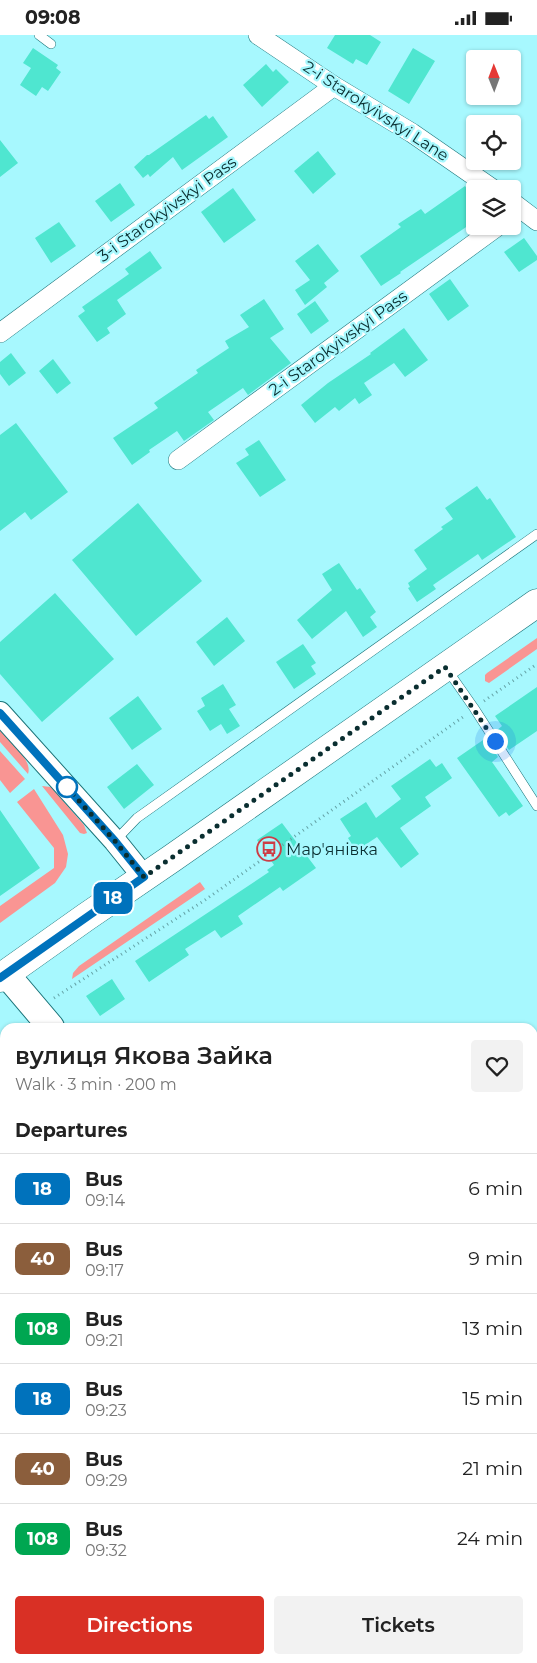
<!DOCTYPE html>
<html lang="en">
<head>
<meta charset="utf-8">
<style>
  :root { --surface:#fff; --page:#f2f2f2; --text:#222; --muted:#767676; --line:#e0e0e0; --accent:#d93025 }
  body { margin:0; font-family:Montserrat,sans-serif; background:var(--page); color:var(--text); height:100vh; display:flex; flex-direction:column; font-size:19px; white-space:nowrap }
  * { box-sizing:border-box; margin:0 }
  p { font-size:16px; color:var(--muted) }
  .icon { flex:none; width:28px; height:28px; fill:none; stroke:currentColor; stroke-width:2; stroke-linecap:round; stroke-linejoin:round }
  .map { position:relative; flex:1; overflow:hidden }
  .drawer { position:absolute; left:0px; top:988px; width:538px; height:641px; display:flex; flex-direction:column; background:var(--surface); border-radius:15px 15px 0 0; box-shadow:0 1px 4px #0004 }
  .drawer>* { flex:none }
  .badge { padding:0 10px; border-radius:8px; font-size:18px; line-height:32px }
  .needle { width:32px; rotate:359deg }
  .fabs { position:absolute; left:466px; top:15px; display:grid; gap:10px }
  .fabs a { display:grid; place-items:center; width:55px; height:55px; border-radius:5px; background:var(--surface); box-shadow:0 1px 4px #0004; font-size:25px }
  .you { position:absolute; width:25px; height:25px; margin:-12px; border:4px solid #fff; border-radius:50%; background:#1a73e8; box-shadow:0 0 0 8px #1a73e833 }
  .map>.badge { position:absolute; translate:-50% -50%; box-shadow:0 0 0 2px #fff }
  h2 { padding:0 15px; font-size:19px; line-height:45px }
  .round { display:grid; place-items:center; flex:none; width:52px; height:52px; border-radius:5px; background:var(--page) }
  .headline { display:flex; align-items:center; justify-content:space-between; height:85px; padding:0 15px }
  h1 { font-size:24px; font-weight:600; line-height:38px }
  .cta { display:flex; gap:10px; margin-top:auto; padding:10px 15px }
  .cta a { flex:1; height:58px; border-radius:5px; background:var(--accent); color:#fff; font-size:20px; font-weight:600; line-height:58px; text-align:center }
  .cta a+a { background:var(--page); color:var(--text) }
  ul { padding:0; list-style:none }
  li { display:flex; align-items:center; gap:15px; height:70px; padding:0 15px; border-top:1px solid var(--line) }
  li div { flex:1 }
  li b { display:block; font-size:19px }
  li em { font-style:normal }
  li .badge { min-width:55px; font-weight:700; text-align:center }
  .status { display:flex; justify-content:space-between; align-items:center; height:35px; padding:0 25px; background:var(--surface); direction:ltr }
  .status svg { height:14px; fill:currentColor }
  .map>svg:first-child { display:block }
</style>
</head>
<body>
<div class="status"><b>09:08</b><svg viewBox="0 0 49 12"><path d="M0 12V9h3v3zM5 12V6h3v6zM10 12V3h3v9zM15 12V0h3v12zM26 1h20v11H26zM47 4h2v5h-2z"/></svg></div>
<div class="map">
<svg width="537" height="1628" viewBox="0 0 537 1628">
  <rect width="100%" height="100%" fill="#a7f8fe"/>
  <path fill="#f99593" d="M537 603V614L489 648 485 646V640L487 638Z
    M0 694C9 705 33 725 28 739L0 707Z
    M0 716 25 744 10 758 0 745Z
    M42 751 51 752 84 790 87 798 84 799 80 798Z
    M34 754 63 800 68 819 66 832 55 848 0 888V871L54 833V813L17 767Z
    M200 847 205 854 72 944 73 938 79 931Z
    M0 1039 5 1041V1115L0 1107Z"/>
  <path fill="#4fe6d0" d="M335 0H370L381 7 367 30 356 24 353 29 327 13Z
    M33 13 58 30 56 33 61 37 48 56 42 52 36 61 20 50 31 33 23 28Z
    M413 13 435 26 409 69 388 56Z
    M266 29 273 37 276 34 289 47 262 72 243 50Z
    M206 80 209 84 213 81 228 102 182 135 173 122 150 142 148 139 143 143 134 132 147 120H149Z
    M0 105 18 128 0 142Z
    M318 116 336 139 313 159 294 136Z
    M120 148 135 170 111 187 95 166Z
    M465 151 475 166V186L400 237 401 238 381 251 360 221 401 192 398 189 421 174 425 179Z
    M233 153 256 185 224 208 201 177Z
    M59 187 76 211 51 228 35 203Z
    M524 203 537 221V225L519 237 504 217Z
    M318 209 339 236 324 248 327 252 305 270 295 255 310 245 295 226Z
    M150 216 162 233 117 265 126 279 107 293 110 298 97 307 78 281 85 276 82 272 129 239 125 234Z
    M450 244 469 271 448 286 429 259Z
    M264 264 284 294 270 303 291 328 248 360 243 353 208 377 214 385 184 406 177 396 149 415 150 417 132 430 113 403 158 373 154 368 198 338 196 335 229 313 225 306 249 292 240 280Z
    M315 266 329 286 311 299 297 279Z
    M404 293 428 325 405 342 394 328 364 348 372 360 359 369 355 363 339 376 335 372 315 388 301 370 328 348 371 319 370 318Z
    M11 318 26 338 9 351 0 339V327Z
    M53 324 71 348 57 359 39 336Z
    M16 388 68 457 31 485 25 477 0 496V400Z
    M259 405 286 445 260 462 236 428 249 420 245 414Z
    M477 451 487 465 490 463 516 502 482 525 478 519 433 550 436 554 417 567 408 553 410 552 408 548 427 534 414 515 443 494 441 492 453 484 445 473Z
    M138 468 202 546 136 601 72 525Z
    M339 528 357 555 360 553 376 577 370 582 377 592 363 602 346 576 312 604 297 585 332 555 322 539Z
    M55 558 114 624 42 687 0 639V607Z
    M227 582 245 606 214 631 196 607Z
    M303 609 316 628 311 631 316 639 294 654 276 627Z
    M223 649 236 670 229 674 240 691 227 699 221 689 210 696 197 676 205 671 201 663Z
    M537 652V696L509 715 496 696 502 691 495 681Z
    M138 661 162 694 132 715 109 683Z
    M486 703 498 722 492 727 523 771 509 781 506 777 499 782 457 723Z
    M430 724 436 732 442 728 452 743 425 762 431 771 400 793 419 819 401 833 377 802 356 816 348 803 351 801 340 784 366 767 376 783 401 764 391 751Z
    M137 729 154 750 124 774 107 752Z
    M0 775 40 833 0 861Z
    M282 788 316 833 283 856 280 852 238 881 243 889 221 903 215 895 185 914 189 920 149 947 135 926 269 837 267 835 274 830 257 805Z
    M112 944 125 964 100 981 86 961Z"/>
  <g fill="none" stroke-linecap="round" stroke-linejoin="round">
    <g stroke="#1b747a" stroke-width="10">
      <path id="service" d="M39 0 51 9
        M446 633 474 673 537 771
        M115 806 137 783 537 499"/>
    </g>
    <g stroke="#1b747a" stroke-width="20">
      <path id="minor" d="M258 0 334 51 412 98 493 154
        M512 167 537 186
        M0 298 334 51
        M178 425 498 191
        M532 1291 537 1286
        M0 1540 5 1546
        M532 1603 537 1599
        M75 1624 79 1628
        M164 1628 169 1624
        M507 1628 511 1624"/>
    </g>
    <g stroke="#1b747a" stroke-width="24">
      <path id="tertiary" d="M0 678 115 806 144 842"/>
    </g>
    <g stroke="#1b747a" stroke-width="28">
      <path id="secondary" d="M6 939 51 992
        M532 1509 537 1514"/>
    </g>
    <g stroke="#1b747a" stroke-width="29">
      <path id="primary" d="M0 943 86 882 171 824 537 568"/>
    </g>
    <path stroke="#65a3a7" stroke-width="3" stroke-dasharray="1 4" stroke-linecap="butt" d="M484 666 537 629
      M54 963 205 865 463 682
      M0 1007 5 1008
      M0 1033 5 1035"/>
    <use href="#service" stroke="#fff" stroke-width="9"/>
    <use href="#minor" stroke="#fff" stroke-width="19"/>
    <use href="#tertiary" stroke="#fff" stroke-width="22"/>
    <use href="#secondary" stroke="#fff" stroke-width="26"/>
    <use href="#primary" stroke="#fff" stroke-width="28"/>
  </g>
  <g fill="none" stroke-linecap="round" stroke-linejoin="round">
    <g stroke="#fff" stroke-width="11">
      <path id="line" d="M0 678 115 806 144 842 0 943"/>
    </g>
    <use href="#line" stroke="#0072bc" stroke-width="8"/>
    <path stroke="#0a2e30" stroke-width="5" stroke-dasharray="0 9" d="M67 752 64 749 115 806 144 842 445 632 495 706"/>
  </g>
  <defs>
    <g id="bus-ring" transform="scale(1.25)"><circle r="9.5" fill="#a7f8fe" stroke="#cd3d46" stroke-width="1.5"/><path d="M-5-6H5V4H4V6H2V4H-2V6H-4V4H-5ZM-3.5-4V0h7V-4ZM-3.5 1.2v1.5H-2V1.2ZM2 1.2v1.5H3.5V1.2Z" fill="#cd3d46"/></g>
  </defs>
  <g fill-rule="evenodd">
    <use href="#bus-ring" x="269" y="814"/>
  </g>
  <circle fill="#fff" stroke="#0072bc" stroke-width="2.5" cx="67" cy="752" r="10"/>
  <g text-anchor="middle" dominant-baseline="central" stroke-width="4.5" stroke-linejoin="round" paint-order="stroke">
    <g font-size="16" fill="#0a2e30" stroke="#a7f8fe">
      <text transform="translate(376 76) rotate(33)">2-i Starokyivskyi Lane</text>
      <text transform="translate(167 174) rotate(-36)">3-i Starokyivskyi Pass</text>
      <text transform="translate(338 308) rotate(-36)">2-i Starokyivskyi Pass</text>
    </g>
    <g font-size="16" fill="#0a2e30" stroke="#a7f8fe" text-anchor="start">
      <text x="286" y="814">Мар'янівка</text>
    </g>
  </g>
</svg>
<div class="fabs">
<a><svg class="needle" viewBox="-14 -14 28 28"><path d="M0-13l5 13h-10z" fill="#e53935"/><path d="M0 13l5-13h-10z" fill="#767676"/></svg></a>
<a><svg class="icon" aria-label="locate" viewBox="0 0 24 24"><circle cx="12" cy="12" r="6"/><path d="M12 2v4M12 18v4M2 12h4M18 12h4"/></svg></a>
<a><svg class="icon" aria-label="layers" viewBox="0 0 24 24"><path d="M12 4l9 5-9 5-9-5zM3 14l9 5 9-5"/></svg></a>
</div>
<div class="you" style="left:495px;top:706px"></div>
<b class="badge" style="left:113px;top:863px;background:#0072bc;color:#fff">18</b>
<section class="drawer">
<div class="headline"><div><h1>вулиця Якова Зайка</h1><p>Walk · 3 min · 200 m</p></div><a class="round"><svg class="icon" aria-label="heart" viewBox="0 0 24 24"><path d="M12 20l-8-8c-3-5 5-10 8-4 3-6 11-1 8 4z"/></svg></a></div>
<h2>Departures</h2>
<ul>
<li><span class="badge" style="background:#0072bc;color:#fff">18</span><div><b>Bus</b><p>09:14</p></div><em>6 min</em></li>
<li><span class="badge" style="background:#8b5e3c;color:#fff">40</span><div><b>Bus</b><p>09:17</p></div><em>9 min</em></li>
<li><span class="badge" style="background:#00a651;color:#fff">108</span><div><b>Bus</b><p>09:21</p></div><em>13 min</em></li>
<li><span class="badge" style="background:#0072bc;color:#fff">18</span><div><b>Bus</b><p>09:23</p></div><em>15 min</em></li>
<li><span class="badge" style="background:#8b5e3c;color:#fff">40</span><div><b>Bus</b><p>09:29</p></div><em>21 min</em></li>
<li><span class="badge" style="background:#00a651;color:#fff">108</span><div><b>Bus</b><p>09:32</p></div><em>24 min</em></li>
</ul>
<div class="cta"><a>Directions</a><a>Tickets</a></div>
</section>
</div>
</body>
</html>
